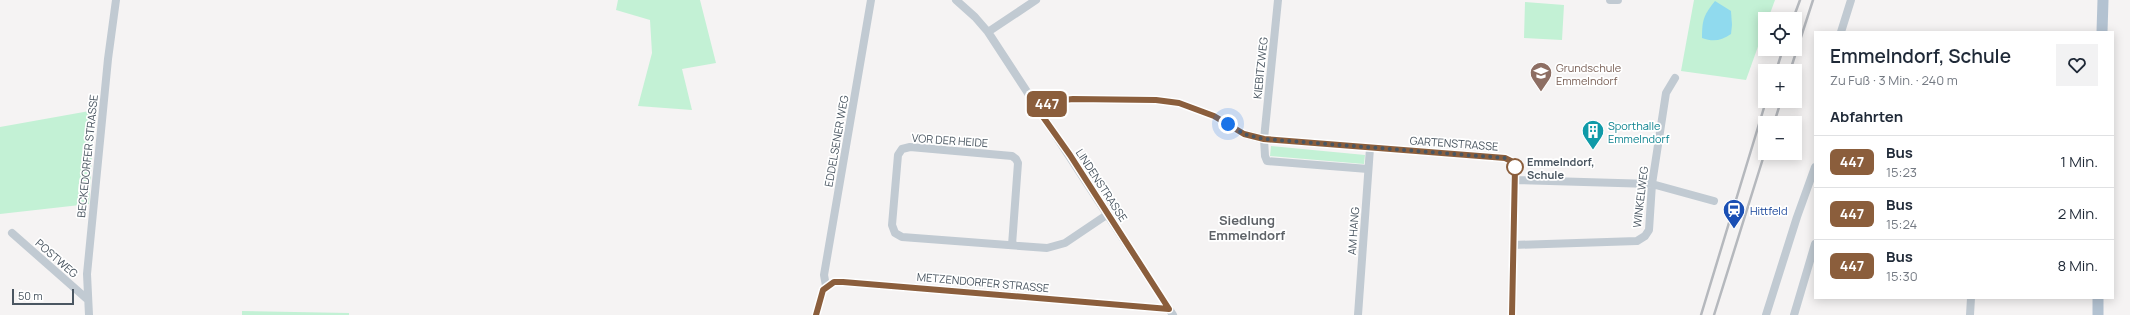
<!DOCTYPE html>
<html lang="de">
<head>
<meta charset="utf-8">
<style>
  :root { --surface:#fff; --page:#f2f2f3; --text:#1f2937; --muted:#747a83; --line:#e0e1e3 }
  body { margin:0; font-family:Manrope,sans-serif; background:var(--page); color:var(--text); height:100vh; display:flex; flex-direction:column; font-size:15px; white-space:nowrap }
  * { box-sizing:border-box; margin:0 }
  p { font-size:13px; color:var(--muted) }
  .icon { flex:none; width:22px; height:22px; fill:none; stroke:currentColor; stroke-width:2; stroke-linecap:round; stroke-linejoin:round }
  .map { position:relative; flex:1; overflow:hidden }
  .details { position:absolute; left:1814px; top:31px; width:300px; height:268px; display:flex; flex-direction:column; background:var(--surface); border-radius:0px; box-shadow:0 2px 10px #0003 }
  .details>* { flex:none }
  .badge { padding:0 8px; border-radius:6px; font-size:14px; line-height:26px }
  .buttons { position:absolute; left:1758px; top:12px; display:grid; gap:8px }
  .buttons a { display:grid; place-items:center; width:44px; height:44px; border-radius:0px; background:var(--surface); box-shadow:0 2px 10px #0003; font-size:20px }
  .scale { position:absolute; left:12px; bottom:10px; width:62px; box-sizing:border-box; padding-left:4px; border:2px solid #4a5661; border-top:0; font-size:11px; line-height:14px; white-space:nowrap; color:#4a5661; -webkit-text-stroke:3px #fff; paint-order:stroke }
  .you { position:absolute; width:20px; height:20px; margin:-10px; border:3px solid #fff; border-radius:50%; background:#1a73e8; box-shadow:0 0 0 6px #1a73e833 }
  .map>.badge { position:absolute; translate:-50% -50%; box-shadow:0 0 0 2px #fff }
  h2 { padding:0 16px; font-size:15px; line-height:36px }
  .round { display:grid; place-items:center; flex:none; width:42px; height:42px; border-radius:0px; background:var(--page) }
  .headline { display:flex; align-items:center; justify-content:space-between; height:68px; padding:0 16px }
  h1 { font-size:19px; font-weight:600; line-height:30px }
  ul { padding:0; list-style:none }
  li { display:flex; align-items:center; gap:12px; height:52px; padding:0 16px; border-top:1px solid var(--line) }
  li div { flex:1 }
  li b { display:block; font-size:15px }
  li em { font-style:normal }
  li .badge { min-width:44px; font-weight:700; text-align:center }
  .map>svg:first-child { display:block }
</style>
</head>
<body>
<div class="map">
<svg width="2130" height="315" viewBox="0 0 2130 315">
  <rect width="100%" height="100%" fill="#f5f3f3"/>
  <path fill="#c3f1d5" d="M618 0H700L716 63 682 69 692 110 638 106 652 53 650 20 616 10Z
    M1694 0H1775L1768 19H1765V27L1746 80 1681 71Z
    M1525 2 1564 5 1562 40 1524 38Z
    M95 110 89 204 0 214V127Z
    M1271 146 1365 155 1364 164 1270 156Z
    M242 311 349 313V315H242Z"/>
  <path fill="#90daee" d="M1715 1 1731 11 1732 25 1731 34C1721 41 1713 42 1702 38 1702 19 1704 15 1715 1Z"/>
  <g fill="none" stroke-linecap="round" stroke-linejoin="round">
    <path stroke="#c1cad2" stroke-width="8" d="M956 0 975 17 988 32 1173 315
      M1278 0 1264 139 1265 156 1267 161 1368 169
      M1610 0H1618
      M988 32 1036 0
      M1841 32 1851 0
      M1037 107 1055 101 1073 99 1156 100 1179 103 1214 116 1244 134 1264 139 1505 158 1511 161 1515 167 1512 315
      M1514 180 1652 184 1714 201
      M12 233 87 299
      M1012 245 1018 163 1016 159 1012 156 910 147 902 149 898 155 892 225 895 233 902 237 1047 248 1065 243 1108 214
      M1513 245 1637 241 1645 236 1649 230 1652 184 1666 93 1675 78
      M826 286 824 275 871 0
      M89 315 87 274 108 59 116 0
      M816 315 823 290 834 282H843L1169 309
      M1358 315 1370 148
      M1766 315 1797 217 1815 167
      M1794 315 1815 244
      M1970 315 1971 298"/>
    <path stroke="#b3c2d1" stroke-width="11" d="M2102 32 2103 0
      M2098 315V298"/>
    <path stroke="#b5b8bd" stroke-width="2.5" d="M1793 19 1800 0
      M1776 71 1783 49
      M1790 71 1813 0
      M1774 123 1781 101
      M1701 315 1766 101
      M1714 315 1765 152"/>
  </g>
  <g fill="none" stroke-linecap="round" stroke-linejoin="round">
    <g stroke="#fff" stroke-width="9">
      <path id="line" d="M816 315 823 290 834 282H843L1169 309 1070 155 1036 107 1055 101 1073 99 1156 100 1179 103 1214 116 1244 134 1264 139 1505 158 1511 161 1515 167 1512 315"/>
    </g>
    <use href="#line" stroke="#8b5e3c" stroke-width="6"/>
    <path stroke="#4a5661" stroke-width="4" stroke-dasharray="0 7.2" d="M1228 124 1244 134 1264 139 1505 158 1511 161 1515 167"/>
  </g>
  <defs>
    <g id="school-pin" transform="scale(1.15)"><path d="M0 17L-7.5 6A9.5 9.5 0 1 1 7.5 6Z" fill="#8d6e63" stroke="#fff"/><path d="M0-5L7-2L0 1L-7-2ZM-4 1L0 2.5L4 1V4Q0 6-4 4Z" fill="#fff"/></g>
    <g id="building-pin" transform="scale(1.15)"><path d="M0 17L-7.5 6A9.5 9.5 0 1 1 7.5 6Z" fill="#0f9aa8" stroke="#fff"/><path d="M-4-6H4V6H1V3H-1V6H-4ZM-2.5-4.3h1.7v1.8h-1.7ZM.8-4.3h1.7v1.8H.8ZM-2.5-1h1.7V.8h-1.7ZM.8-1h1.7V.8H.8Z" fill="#fff"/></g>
    <g id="station-pin" transform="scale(1.15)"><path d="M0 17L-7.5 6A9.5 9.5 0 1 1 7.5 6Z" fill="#1a4fb4" stroke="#fff"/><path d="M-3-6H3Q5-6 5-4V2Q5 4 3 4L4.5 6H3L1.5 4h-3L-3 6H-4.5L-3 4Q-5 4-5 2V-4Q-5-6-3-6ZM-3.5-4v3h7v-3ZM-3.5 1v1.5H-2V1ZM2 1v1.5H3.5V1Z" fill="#fff"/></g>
  </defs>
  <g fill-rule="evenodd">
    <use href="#school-pin" x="1541" y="73"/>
    <use href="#building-pin" x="1593" y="131"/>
    <use href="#station-pin" x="1734" y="210"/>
  </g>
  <circle fill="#fff" stroke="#8b5e3c" stroke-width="2" cx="1515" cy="167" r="8"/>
  <g text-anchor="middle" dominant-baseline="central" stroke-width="3.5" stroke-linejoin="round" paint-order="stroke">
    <g font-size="11" fill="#785e54" stroke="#fff" text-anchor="start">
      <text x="1556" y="67">Grundschule<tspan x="1556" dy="13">Emmelndorf</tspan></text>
    </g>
    <g font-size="11" fill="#4a5661" stroke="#fff">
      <text transform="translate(1260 68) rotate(-84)">KIEBITZWEG</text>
      <text transform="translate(950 140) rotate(4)">VOR DER HEIDE</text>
      <text transform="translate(836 141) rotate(-80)">EDDELSENER WEG</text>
      <text transform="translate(1454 143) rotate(4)">GARTENSTRASSE</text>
      <text transform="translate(87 156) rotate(-84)">BECKEDORFER STRASSE</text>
      <text transform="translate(1102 185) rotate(57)">LINDENSTRASSE</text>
      <text transform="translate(1640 197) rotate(-83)">WINKELWEG</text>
      <text transform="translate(1353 231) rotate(-86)">AM HANG</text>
      <text transform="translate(57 258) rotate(41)">POSTWEG</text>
      <text transform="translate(983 282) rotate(5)">METZENDORFER STRASSE</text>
    </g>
    <g font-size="11" fill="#0d838f" stroke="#fff" text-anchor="start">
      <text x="1608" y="125">Sporthalle<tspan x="1608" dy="13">Emmelndorf</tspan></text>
    </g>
    <g font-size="11" font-weight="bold" fill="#4a5661" stroke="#fff" text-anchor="start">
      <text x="1527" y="161">Emmelndorf,<tspan x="1527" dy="13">Schule</tspan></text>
    </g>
    <g font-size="11" fill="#164399" stroke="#fff" text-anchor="start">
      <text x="1750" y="210">Hittfeld</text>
    </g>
    <g font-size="13" font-weight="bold" fill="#5f6368" stroke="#fff">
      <text x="1247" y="220">Siedlung<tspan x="1247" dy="15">Emmelndorf</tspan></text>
    </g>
  </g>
</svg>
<div class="buttons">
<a><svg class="icon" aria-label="locate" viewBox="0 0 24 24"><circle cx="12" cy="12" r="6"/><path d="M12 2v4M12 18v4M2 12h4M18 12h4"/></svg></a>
<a>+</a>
<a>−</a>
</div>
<div class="scale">50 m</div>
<div class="you" style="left:1228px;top:124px"></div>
<b class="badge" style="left:1047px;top:104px;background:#8b5e3c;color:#fff">447</b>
<section class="details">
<div class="headline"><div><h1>Emmelndorf, Schule</h1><p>Zu Fuß · 3 Min. · 240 m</p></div><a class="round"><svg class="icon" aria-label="heart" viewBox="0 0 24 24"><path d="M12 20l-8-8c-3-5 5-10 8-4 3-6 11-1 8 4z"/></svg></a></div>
<h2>Abfahrten</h2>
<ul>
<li><span class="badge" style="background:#8b5e3c;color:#fff">447</span><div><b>Bus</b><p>15:23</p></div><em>1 Min.</em></li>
<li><span class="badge" style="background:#8b5e3c;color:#fff">447</span><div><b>Bus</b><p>15:24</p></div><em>2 Min.</em></li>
<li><span class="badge" style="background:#8b5e3c;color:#fff">447</span><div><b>Bus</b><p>15:30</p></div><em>8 Min.</em></li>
</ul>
</section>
</div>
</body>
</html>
